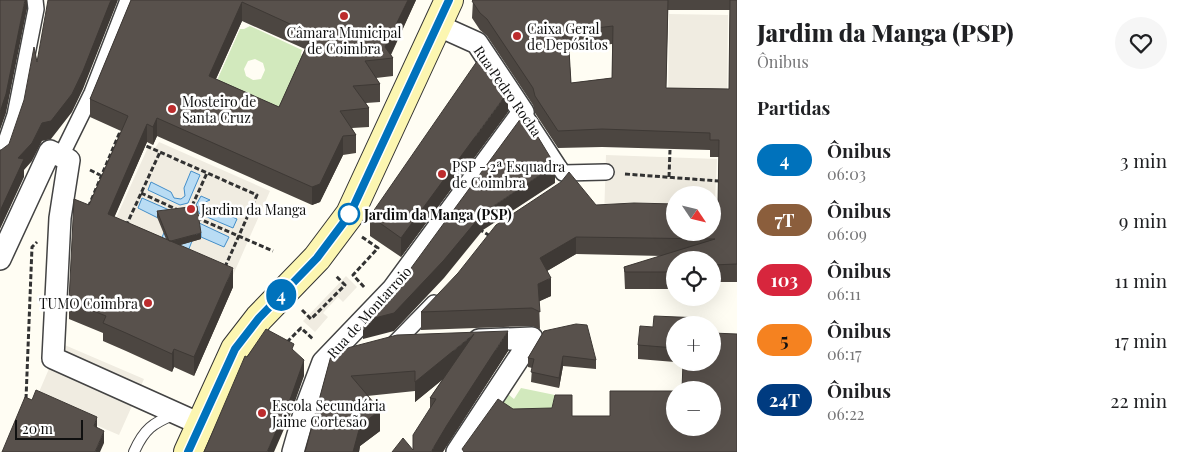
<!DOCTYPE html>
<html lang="pt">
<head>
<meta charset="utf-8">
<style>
  :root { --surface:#fff; --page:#f6f6f6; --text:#202124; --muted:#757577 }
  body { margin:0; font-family:"Playfair Display",serif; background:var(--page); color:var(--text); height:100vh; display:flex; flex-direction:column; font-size:19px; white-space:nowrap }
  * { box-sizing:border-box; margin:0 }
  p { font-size:16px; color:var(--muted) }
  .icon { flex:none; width:28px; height:28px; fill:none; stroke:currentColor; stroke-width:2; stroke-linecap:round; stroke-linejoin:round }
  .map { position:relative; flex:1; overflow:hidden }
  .drawer { display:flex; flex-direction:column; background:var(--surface); width:450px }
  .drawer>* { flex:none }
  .badge { padding:0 10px; border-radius:16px; font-size:18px; line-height:32px }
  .needle { width:32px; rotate:125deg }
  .fabs { position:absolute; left:666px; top:186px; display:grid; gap:10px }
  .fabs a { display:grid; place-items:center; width:55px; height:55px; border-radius:50%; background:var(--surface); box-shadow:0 5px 20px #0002; font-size:25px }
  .scale { position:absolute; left:15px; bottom:12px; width:68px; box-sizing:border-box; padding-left:5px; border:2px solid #101010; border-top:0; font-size:14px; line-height:18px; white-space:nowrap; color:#101010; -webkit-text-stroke:4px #fff; paint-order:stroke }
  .map>.badge { position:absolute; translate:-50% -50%; box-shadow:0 0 0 2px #fff }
  h2 { padding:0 20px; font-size:19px; line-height:45px }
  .round { display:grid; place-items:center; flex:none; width:52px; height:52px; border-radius:26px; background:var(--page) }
  .overview { display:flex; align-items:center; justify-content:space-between; height:85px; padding:0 20px }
  h1 { font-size:24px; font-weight:800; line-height:38px }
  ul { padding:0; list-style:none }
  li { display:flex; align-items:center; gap:15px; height:60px; padding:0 20px }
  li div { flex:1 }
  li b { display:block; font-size:19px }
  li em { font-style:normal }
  li .badge { min-width:55px; font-weight:700; text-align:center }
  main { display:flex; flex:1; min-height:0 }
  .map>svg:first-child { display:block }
</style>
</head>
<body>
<main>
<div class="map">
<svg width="737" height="452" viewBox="0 0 737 452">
  <rect width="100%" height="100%" fill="#fffdf3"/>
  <path fill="#d2e9bd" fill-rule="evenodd" d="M250 26 302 50 301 54 303 57 282 116 214 87 240 29H244ZM255 59 263 63 265 70 261 79 253 80 246 76 244 69 248 61Z
    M521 388 555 395 550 417 497 411 508 394 514 399Z"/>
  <path fill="#f0ece1" d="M669 14 728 15 727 105 668 104Z
    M159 142 270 191 230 282 112 227 149 145 155 148Z
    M606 155 717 159 714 222H713L712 195H675V221L604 218Z
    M346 276 357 287 343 302 338 297 323 313 328 317 315 332 303 321Z
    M60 343 144 379 119 435 36 399Z"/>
  <path fill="#b9dcf4" stroke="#438ec9" d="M191 171 200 175 188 203 180 205 148 190 151 182 171 192 174 198 181 199 185 196 184 188Z
    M201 196 210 200 203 203 205 212H212L214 209 237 219 233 228 200 214 195 207Z
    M142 198 176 213 168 246 160 242 166 228 160 219 138 208Z
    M197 222 229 237 224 247 201 237V233L192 241 187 254 177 249Z"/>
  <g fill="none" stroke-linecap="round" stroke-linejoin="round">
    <g stroke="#434343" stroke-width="12">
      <path id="service" d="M134 452C144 429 153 423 175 414"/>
    </g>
    <g stroke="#434343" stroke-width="18">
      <path id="pedestrian" d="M523 112 563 173 606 172
        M61 156 92 93 128 0
        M0 159 15 115 36 9 35 0
        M395 343 434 303"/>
    </g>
    <g stroke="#434343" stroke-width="24">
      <path id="minor" d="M0 259 50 151 69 160 60 218 53 358 200 424
        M293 452 305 410 323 362 393 289 523 112 477 43 437 25
        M457 452 532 338 479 340"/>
    </g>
    <g stroke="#323232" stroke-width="30">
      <path id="secondary" d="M188 452 235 349 259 318 317 258 350 214 449 0"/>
    </g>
    <path stroke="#323232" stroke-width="3" stroke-dasharray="5 2.5" stroke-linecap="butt" d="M119 134 257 195 221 276 85 215Z
      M90 170 100 175
      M625 174 719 181
      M669 177 670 150
      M141 193 178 210
      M192 206 207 173
      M197 218 273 251
      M126 226 160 152
      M479 229 490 236
      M362 237 378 248 353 275 365 288
      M302 310 311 319 345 285 335 275
      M287 342 301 328 314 340
      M26 399 32 247 37 242"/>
    <use href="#service" stroke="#fff" stroke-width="10"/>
    <use href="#pedestrian" stroke="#fff" stroke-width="15"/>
    <use href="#minor" stroke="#fff" stroke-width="21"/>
    <use href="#secondary" stroke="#fcf6b1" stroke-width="28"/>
  </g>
  <path fill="#4c4641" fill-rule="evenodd" d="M131 0H416L391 55 393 58V76L376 78 380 84V102L366 103 369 108V127L352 128 356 135V153L343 155 320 202 312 205 157 136 153 145 147 142 114 217 166 239 157 217V211L201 239 180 245 233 287 194 376 174 367 172 372 126 351 103 341V333L69 319V301L89 205 121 131 90 117V99ZM242 21 305 49 279 107 216 79Z
    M473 0H737V282H712V260H675V289H625L624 267 662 256 576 254 547 271 551 296 539 301 540 329 532 326 421 330V312L596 205 718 206 719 157H710V150L602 147 558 148 535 113 533 105 487 36 480 30 472 18ZM668 10H730L729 89 666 88ZM612 44V78L571 83 569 49Z
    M508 112 401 257 370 236V216Z
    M675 325V362L638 359V345L653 327Z
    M544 331 596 360V369L563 366 559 388 531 382 532 368 528 367V358Z
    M508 351 447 445 413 450 430 409V398L443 379 415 402V391L367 396 380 431 360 446 359 452H305L332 352Z"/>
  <path fill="#3e3935" d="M25 0H27V9L6 113 0 130V112Z
    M111 0H118L83 89 72 112 51 139 42 141 32 161 24 170V177L0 229V211L18 158Z
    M408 0H416L389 58 385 47Z
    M242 2V21L209 94V76Z
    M508 92V112L401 257V238Z
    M157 118V136L153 145V127Z
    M147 124V142L108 232V214Z
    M343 136V155L320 202 312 205V187Z
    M555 165V183L483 230 444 278 394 331 363 339V321L483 213Z
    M201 233V239L170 248V242Z
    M576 237V254L540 275V258Z
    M233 268V287L194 376V357Z
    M551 278V296L538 302V284Z
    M508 331V351L443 452H431L447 425Z
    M474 334V354L415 402V382Z
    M174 349V367L172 372V354Z
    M563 356V366L559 388V378Z
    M304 360V376L291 413 274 452H267Z
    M380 410V431L360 446 359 452H353L360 426Z
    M97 417V429L94 426Z
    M104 431V443L100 452H95Z"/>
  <path fill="#58514c" stroke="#3e3935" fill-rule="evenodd" d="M0 0H25L6 94 0 112Z
    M48 0H111L83 71 72 94 51 121 42 123 32 143 18 158 24 159 0 211V150H1L9 144 24 100 34 47 37 62Z
    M131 0H408L385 47 393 58 365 61 380 84 353 86 369 108 340 111 356 135 343 136 320 184 312 187 157 118 153 127 147 124 108 214 233 268 194 357 174 349 172 354 126 333 103 323 106 316 69 301 74 199 89 205 128 116 90 99ZM242 2 312 34 279 107 209 76Z
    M473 0H668L666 88 729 89 730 0H737V264L712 265V260H675V272H625L624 267 715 239 576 237 540 258 551 278 538 284 540 312 532 308 421 312 458 273 496 225 561 182 569 172 596 205 634 203 675 204V232H712V205L718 206 719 140H710V133L602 129 558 131 535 96 533 88 487 19 480 13 472 1ZM613 26 612 78 571 83 569 50 560 32Z
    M482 54 508 92 401 238 370 216Z
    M524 114 555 165 483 213 444 260 394 313 363 321 403 279Z
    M197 206 201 233 171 241H169L157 211Z
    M654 316 701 318V325H675V348L638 345 640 326 653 327Z
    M576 324 587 325 596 360 563 356 559 378 531 372 534 359 528 358 544 331Z
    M266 329 294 344 292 349 304 360 291 397 267 452H204L245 356 247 357Z
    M508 331 447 425 431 452H392L403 438 413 450V435L436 399 430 398 474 334 415 382V371L351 376 380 410 360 426 353 452H305L332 352 397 335Z
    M712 333 737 334V452H464L462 449 498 399 513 409 552 408 555 395H572V416H610V391H675V428H712V390H682L683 362H712Z
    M36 390 97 417 94 426 104 431 95 452H2L25 397 32 400Z"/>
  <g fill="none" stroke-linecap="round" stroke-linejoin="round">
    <g stroke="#fff" stroke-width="11">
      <path id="line" d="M188 452 235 349 259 318 317 258 350 214 449 0"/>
    </g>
    <use href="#line" stroke="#0072bc" stroke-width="8"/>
  </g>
  <g fill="#bc2c2d" stroke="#fff" stroke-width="2">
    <circle cx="344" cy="16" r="5"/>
    <circle cx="517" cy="36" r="5"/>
    <circle cx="172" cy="109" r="5"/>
    <circle cx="442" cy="174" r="5"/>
    <circle cx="191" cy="209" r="5"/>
    <circle cx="148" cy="303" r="5"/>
    <circle cx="262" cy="413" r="5"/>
  </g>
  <circle fill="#fff" stroke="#0072bc" stroke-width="2.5" cx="349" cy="214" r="10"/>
  <g text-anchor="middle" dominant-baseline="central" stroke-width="5" stroke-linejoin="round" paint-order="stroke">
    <g font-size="14" fill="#101010" stroke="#fff" text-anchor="start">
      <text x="527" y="28">Caixa Geral<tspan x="527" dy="16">de Depósitos</tspan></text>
      <text x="344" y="32" text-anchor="middle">Câmara Municipal<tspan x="344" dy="16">de Coimbra</tspan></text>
      <text x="182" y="101">Mosteiro de<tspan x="182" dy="16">Santa Cruz</tspan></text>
      <text x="452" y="166">PSP - 2ª Esquadra<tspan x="452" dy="16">de Coimbra</tspan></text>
      <text x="201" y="209">Jardim da Manga</text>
      <text x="138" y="303" text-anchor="end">TUMO Coimbra</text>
      <text x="272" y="405">Escola Secundária<tspan x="272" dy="16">Jaime Cortesão</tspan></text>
    </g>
    <g font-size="14" fill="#101010" stroke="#fff">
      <text transform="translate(508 91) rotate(55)">Rua Pedro Rocha</text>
      <text transform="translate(369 312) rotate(-48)">Rua de Montarroio</text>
    </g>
    <g font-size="14" font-weight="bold" fill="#101010" stroke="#fff" text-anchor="start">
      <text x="364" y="214">Jardim da Manga (PSP)</text>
    </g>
  </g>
</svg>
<div class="fabs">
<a><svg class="needle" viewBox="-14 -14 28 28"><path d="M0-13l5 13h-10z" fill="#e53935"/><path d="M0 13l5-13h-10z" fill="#757577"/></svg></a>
<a><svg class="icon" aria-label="locate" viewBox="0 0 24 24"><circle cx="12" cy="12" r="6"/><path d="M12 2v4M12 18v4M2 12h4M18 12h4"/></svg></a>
<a>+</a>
<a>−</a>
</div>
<div class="scale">20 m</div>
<b class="badge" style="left:281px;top:295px;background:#0072bc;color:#fff">4</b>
</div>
<section class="drawer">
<div class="overview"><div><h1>Jardim da Manga (PSP)</h1><p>Ônibus</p></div><a class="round"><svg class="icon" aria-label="heart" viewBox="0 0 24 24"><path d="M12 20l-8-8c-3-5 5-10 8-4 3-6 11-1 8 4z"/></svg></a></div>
<h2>Partidas</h2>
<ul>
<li><span class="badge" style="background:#0072bc;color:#fff">4</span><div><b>Ônibus</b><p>06:03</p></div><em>3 min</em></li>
<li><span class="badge" style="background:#8b5e3c;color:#fff">7T</span><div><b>Ônibus</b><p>06:09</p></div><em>9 min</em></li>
<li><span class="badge" style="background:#d7263d;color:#fff">103</span><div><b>Ônibus</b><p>06:11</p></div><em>11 min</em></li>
<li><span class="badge" style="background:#f58220;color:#111">5</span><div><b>Ônibus</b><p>06:17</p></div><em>17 min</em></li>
<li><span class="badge" style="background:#003b80;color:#fff">24T</span><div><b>Ônibus</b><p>06:22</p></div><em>22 min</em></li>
</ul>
</section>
</main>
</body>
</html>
